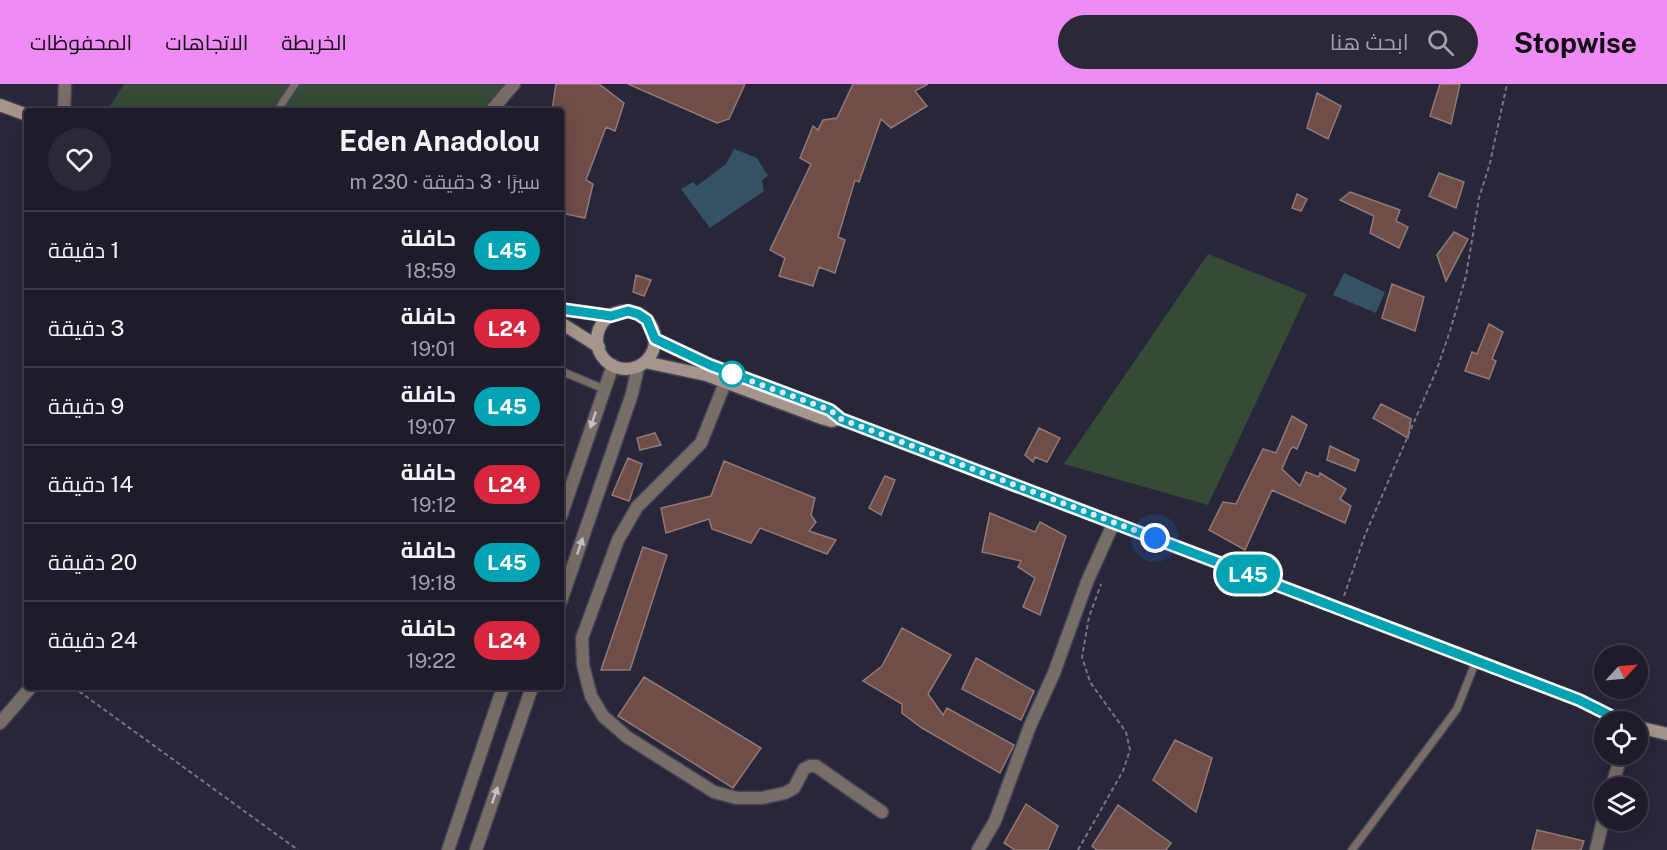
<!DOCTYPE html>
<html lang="ar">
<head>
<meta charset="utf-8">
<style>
  :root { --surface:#1e1c2b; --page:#2b2937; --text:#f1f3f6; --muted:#a1a1a9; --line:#3c3a47; --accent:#ef8bf7 }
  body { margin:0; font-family:"Public Sans",Cairo,sans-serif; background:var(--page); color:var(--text); direction:rtl; height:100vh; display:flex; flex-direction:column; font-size:22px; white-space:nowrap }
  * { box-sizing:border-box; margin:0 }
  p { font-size:20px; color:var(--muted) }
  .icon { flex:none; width:33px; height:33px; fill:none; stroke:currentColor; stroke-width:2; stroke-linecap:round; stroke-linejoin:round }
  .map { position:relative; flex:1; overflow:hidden; direction:ltr }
  .details { position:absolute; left:24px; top:24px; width:540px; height:582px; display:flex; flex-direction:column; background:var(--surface); border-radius:6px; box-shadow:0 6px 24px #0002,0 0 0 2px var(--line); direction:rtl }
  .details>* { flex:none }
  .badge { padding:0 12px; border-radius:20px; font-size:21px; line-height:39px }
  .needle { width:39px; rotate:64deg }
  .buttons { position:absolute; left:1594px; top:561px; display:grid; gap:12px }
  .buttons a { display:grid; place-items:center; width:54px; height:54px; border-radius:50%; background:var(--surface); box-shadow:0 6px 24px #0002,0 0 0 2px var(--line); font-size:30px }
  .you { position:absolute; width:30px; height:30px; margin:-15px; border:4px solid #fff; border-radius:50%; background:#1a73e8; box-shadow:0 0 0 9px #1a73e833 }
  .map>.badge { position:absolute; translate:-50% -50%; box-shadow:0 0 0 3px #fff }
  .round { display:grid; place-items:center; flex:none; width:63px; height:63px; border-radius:32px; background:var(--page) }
  .overview { display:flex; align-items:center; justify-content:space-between; height:102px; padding:0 24px }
  h1 { font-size:28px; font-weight:700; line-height:45px }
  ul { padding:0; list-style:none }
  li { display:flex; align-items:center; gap:18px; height:78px; padding:0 24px; border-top:2px solid var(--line) }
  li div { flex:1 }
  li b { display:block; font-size:22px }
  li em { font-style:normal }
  li .badge { min-width:66px; font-weight:700; text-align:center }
  header { display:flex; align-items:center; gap:36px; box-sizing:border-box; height:84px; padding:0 30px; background:var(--accent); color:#111 }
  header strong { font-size:28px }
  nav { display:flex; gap:33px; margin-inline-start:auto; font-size:21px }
  .search { width:420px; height:54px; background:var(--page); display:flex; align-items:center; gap:15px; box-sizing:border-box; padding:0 21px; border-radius:33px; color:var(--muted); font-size:22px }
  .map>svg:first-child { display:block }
</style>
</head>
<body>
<header>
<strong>Stopwise</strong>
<div class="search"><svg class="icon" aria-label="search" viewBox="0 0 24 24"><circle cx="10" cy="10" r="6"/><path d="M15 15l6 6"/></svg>ابحث هنا</div>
<nav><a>الخريطة</a><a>الاتجاهات</a><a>المحفوظات</a></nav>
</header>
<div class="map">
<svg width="1667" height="766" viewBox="0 0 1667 766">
  <rect width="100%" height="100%" fill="#282639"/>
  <path fill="#364a38" d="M124 0H509L486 27H107Z
    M1208 170 1307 210 1208 421 1064 380Z"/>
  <path fill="#345264" d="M734 65 757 74 768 92 762 96 764 107 710 144 681 105 693 98 697 102 726 80Z
    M1344 189 1385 208 1376 229 1333 211Z"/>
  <path fill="#6f4d49" stroke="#937875" stroke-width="1.5" d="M556 0H599L624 19 615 47 606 43 586 96 593 100 585 134 561 129V27L552 26Z
    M628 0H745L729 35 717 39Z
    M853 0H928L915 7 927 22 891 44 881 35 859 98 855 96 838 153 845 156 835 189 819 183 813 202 779 192 785 174 770 166 811 80 800 74 813 42 818 46 823 36 837 34Z
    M1440 0H1460L1451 40 1430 32Z
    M1317 9 1341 22 1328 55 1307 44Z
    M1439 89 1464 98 1456 124 1429 112Z
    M1350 108 1400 126 1396 137 1408 143 1399 164 1370 149 1374 132 1340 116Z
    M1297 110 1307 115 1301 127 1292 124Z
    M1454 148 1468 155 1446 197 1437 171Z
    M636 191 651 196 644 212 633 208Z
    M1392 200 1424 213 1415 247 1382 234Z
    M1489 240 1503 248 1492 275 1496 277 1489 295 1465 287 1472 268 1477 270Z
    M1381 320 1411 335 1408 354 1373 334Z
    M1292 332 1307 341 1297 365 1293 363 1290 366 1282 385 1300 402 1306 388 1319 393 1320 389 1346 405 1340 415 1351 422 1345 439 1272 406 1245 466 1209 446 1223 418 1236 420 1263 365 1276 369Z
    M1039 344 1060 354 1047 378 1035 373 1033 378 1025 371Z
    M655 349 661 361 640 366 637 354Z
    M1330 362 1359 376 1355 387 1327 376Z
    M628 374 642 380 629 417 612 411Z
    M724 377 815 414 811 431 816 438 809 447 836 456 827 470 760 444 751 459 712 445 709 435 666 449 661 424 711 412Z
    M885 392 895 396 881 431 869 424Z
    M990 429 1035 448 1040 438 1066 452 1040 531 1023 523 1035 494 1018 483 1021 477 982 468Z
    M643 463 667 471 630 586H601Z
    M902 544 951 571 928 610 943 631 947 624 1014 661 1000 689 922 644 902 629V620L863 597 882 582Z
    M976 574 1034 607 1021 636 962 605Z
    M644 593 761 664 733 704 618 632Z
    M1175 656 1212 674 1196 728 1153 696Z
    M1026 720 1058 742 1048 766H1015L1004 759Z
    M1118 721 1171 759 1166 766H1097L1092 762Z
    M1537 746 1584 757 1581 766H1532Z"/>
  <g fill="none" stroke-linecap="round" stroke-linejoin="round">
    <g stroke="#464456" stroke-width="10">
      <path id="service" d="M277 27 295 0
        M561 287 604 305
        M1352 766 1457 625 1476 577"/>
    </g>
    <g stroke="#464456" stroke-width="15">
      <path id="minor" d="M64 27 65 0
        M491 27 514 0
        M725 299 701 359 637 423 618 456 582 554 583 581 591 612 603 632 627 653 714 708 737 714H762L785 709 794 704 804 685 810 682H816L882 728
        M561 432 613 281
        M561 517 632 310 638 283
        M0 639 31 603
        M1611 704 1622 670
        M448 766 503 603
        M476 766 532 603
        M978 766 995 737 1030 642 1054 589 1087 498 1114 438
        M1596 766 1605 728"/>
    </g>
    <g stroke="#464456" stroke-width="15">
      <path id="secondary" d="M0 21 27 31
        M561 225 611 232
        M597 256a29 29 0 1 1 58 0a29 29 0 1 1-58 0Z
        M561 239 599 263
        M655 255 710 281 830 326 841 335 1579 616 1623 638
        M645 278 706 291 821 334 832 337 839 334
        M1638 643 1667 650"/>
    </g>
    <path stroke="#767485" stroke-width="2" stroke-dasharray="4.5 3" stroke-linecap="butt" d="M1344 512 1365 451 1437 285 1450 247 1466 192 1479 114 1490 79 1507 0
      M73 603 298 766
      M1078 766 1123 687 1130 666 1126 648 1090 598 1082 573 1089 533 1101 500"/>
    <use href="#service" stroke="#786e68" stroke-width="7"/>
    <use href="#minor" stroke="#786e68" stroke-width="12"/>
    <use href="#secondary" stroke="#a5958c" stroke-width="12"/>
  </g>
  <defs><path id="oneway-solid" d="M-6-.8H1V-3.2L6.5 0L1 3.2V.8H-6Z" transform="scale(1.5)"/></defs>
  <g fill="#c4c0c7">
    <use href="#oneway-solid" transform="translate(593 336) rotate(109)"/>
    <use href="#oneway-solid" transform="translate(580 462) rotate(-71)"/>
    <use href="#oneway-solid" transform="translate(495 711) rotate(-71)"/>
  </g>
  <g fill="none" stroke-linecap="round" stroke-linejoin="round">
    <g stroke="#fff" stroke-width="14">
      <path id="line" d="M561 225 611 232 628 227 638 230 647 236 655 255 710 281 830 326 841 335 1579 616 1623 638"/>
    </g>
    <use href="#line" stroke="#00a3b4" stroke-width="9"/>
    <path stroke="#e4e3f0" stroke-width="6" stroke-dasharray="0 10.8" d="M732 290 830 326 841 335 1155 454"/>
  </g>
  <circle fill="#fff" stroke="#00a3b4" stroke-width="3" cx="732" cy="290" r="12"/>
</svg>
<div class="buttons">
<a><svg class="needle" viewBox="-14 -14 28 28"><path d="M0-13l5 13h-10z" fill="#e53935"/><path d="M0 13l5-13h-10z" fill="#a1a1a9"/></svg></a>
<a><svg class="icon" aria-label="locate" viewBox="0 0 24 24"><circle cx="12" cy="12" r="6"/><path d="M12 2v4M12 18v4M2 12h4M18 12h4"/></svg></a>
<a><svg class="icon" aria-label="layers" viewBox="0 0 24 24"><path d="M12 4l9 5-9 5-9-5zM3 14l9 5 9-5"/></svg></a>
</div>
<div class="you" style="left:1155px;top:454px"></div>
<b class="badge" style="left:1248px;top:490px;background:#00a3b4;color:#fff">L45</b>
<section class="details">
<div class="overview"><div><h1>Eden Anadolou</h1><p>سيرًا · 3 دقيقة · 230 m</p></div><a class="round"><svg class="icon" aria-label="heart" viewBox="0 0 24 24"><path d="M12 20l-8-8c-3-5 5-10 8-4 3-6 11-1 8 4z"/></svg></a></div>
<ul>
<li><span class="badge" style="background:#00a3b4;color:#fff">L45</span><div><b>حافلة</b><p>18:59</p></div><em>1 دقيقة</em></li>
<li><span class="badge" style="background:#d7263d;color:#fff">L24</span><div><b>حافلة</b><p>19:01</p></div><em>3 دقيقة</em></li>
<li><span class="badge" style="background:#00a3b4;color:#fff">L45</span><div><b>حافلة</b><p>19:07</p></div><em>9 دقيقة</em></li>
<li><span class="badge" style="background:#d7263d;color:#fff">L24</span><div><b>حافلة</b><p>19:12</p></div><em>14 دقيقة</em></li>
<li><span class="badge" style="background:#00a3b4;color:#fff">L45</span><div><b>حافلة</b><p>19:18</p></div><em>20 دقيقة</em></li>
<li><span class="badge" style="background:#d7263d;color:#fff">L24</span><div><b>حافلة</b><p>19:22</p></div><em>24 دقيقة</em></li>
</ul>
</section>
</div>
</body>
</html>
